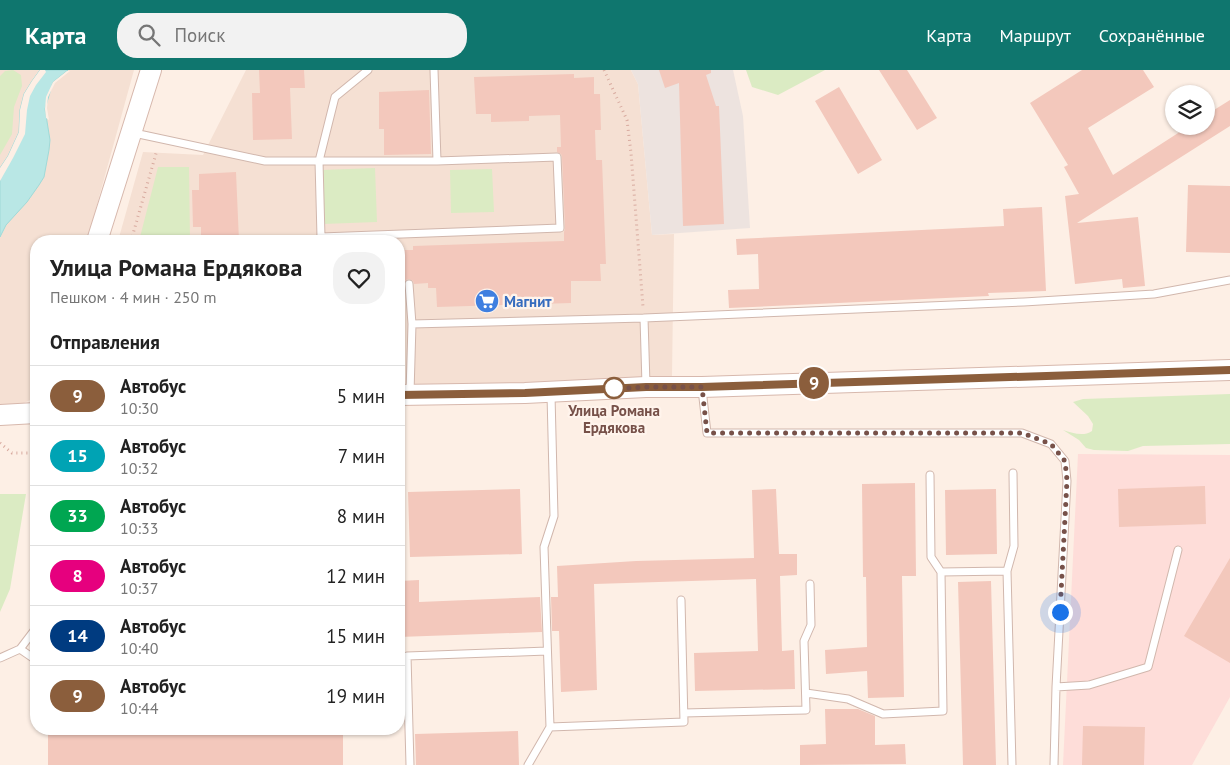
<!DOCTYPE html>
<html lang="ru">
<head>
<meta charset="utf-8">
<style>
  :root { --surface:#fff; --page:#f2f2f2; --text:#222; --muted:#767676; --line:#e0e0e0; --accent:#0f766e }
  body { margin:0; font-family:"PT Sans",sans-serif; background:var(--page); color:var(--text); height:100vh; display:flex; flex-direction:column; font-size:19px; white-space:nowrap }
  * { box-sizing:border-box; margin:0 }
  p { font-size:16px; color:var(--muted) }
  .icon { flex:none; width:28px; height:28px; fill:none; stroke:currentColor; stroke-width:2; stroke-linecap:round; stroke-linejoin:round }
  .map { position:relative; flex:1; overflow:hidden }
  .panel { position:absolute; left:30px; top:165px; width:375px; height:500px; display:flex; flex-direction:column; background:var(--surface); border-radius:20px; box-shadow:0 1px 4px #0004 }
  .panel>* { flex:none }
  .badge { padding:0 10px; border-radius:16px; font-size:18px; line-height:32px }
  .buttons { position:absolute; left:1165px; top:15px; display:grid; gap:10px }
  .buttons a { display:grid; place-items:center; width:50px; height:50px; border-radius:50%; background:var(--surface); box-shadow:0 1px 4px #0004; font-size:25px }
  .you { position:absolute; width:25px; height:25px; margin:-12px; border:4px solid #fff; border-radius:50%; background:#1a73e8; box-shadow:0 0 0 8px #1a73e833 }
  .map>.badge { position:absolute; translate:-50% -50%; box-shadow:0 0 0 2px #fff }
  h2 { padding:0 20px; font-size:19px; line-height:45px }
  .round { display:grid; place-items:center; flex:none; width:52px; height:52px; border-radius:20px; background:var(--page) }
  .overview { display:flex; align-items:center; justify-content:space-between; height:85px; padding:0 20px }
  h1 { font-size:24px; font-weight:800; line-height:38px }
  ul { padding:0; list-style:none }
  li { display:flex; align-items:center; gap:15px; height:60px; padding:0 20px; border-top:1px solid var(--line) }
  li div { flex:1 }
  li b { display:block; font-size:19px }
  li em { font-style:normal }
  li .badge { min-width:55px; font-weight:700; text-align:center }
  header { display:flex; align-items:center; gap:30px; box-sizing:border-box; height:70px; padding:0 25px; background:var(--accent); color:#fff }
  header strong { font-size:24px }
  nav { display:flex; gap:28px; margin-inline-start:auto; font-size:18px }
  .search { width:350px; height:45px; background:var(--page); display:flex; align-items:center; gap:12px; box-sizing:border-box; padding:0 18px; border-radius:20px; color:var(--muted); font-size:19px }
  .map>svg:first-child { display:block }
</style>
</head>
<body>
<header>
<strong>Карта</strong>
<div class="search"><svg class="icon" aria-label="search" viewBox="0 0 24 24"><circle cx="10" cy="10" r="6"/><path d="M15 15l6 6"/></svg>Поиск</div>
<nav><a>Карта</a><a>Маршрут</a><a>Сохранённые</a></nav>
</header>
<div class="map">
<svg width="1230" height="695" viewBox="0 0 1230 695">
  <rect width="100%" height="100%" fill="#fdefe5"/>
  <path fill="#f5e0d3" d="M0 0H134L87 171H36V327L10 340H0Z
    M246 0H631L638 14 652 165 674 164 672 306 399 318V171H118L143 82 203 85Z"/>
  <path fill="#feddd9" d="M1078 384 1230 385V627L1192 695H1063Z"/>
  <path fill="#ede3df" d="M631 0H733L743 46 750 158 652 165 638 14Z"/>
  <path fill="#dbebc3" d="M13 0 21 5 22 16 14 37 12 64 0 85V6L5 1Z
    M746 0H825L778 25 752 17Z
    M158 97H189L190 171H139Z
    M375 98 377 152 323 154 322 100Z
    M492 99 494 142 451 143 450 100Z
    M1230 324V374L1143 376 1128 381 1094 380 1086 378 1079 370 1063 360C1073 363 1083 367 1092 361L1093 354 1088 346 1073 332 1083 329Z
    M0 424H26L10 519 0 542Z"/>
  <path fill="#b9e7e5" stroke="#9fdad8" d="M40 0H68L53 12 45 39 50 70 49 80 44 107 39 115 27 132 6 155 0 167V98L8 86 19 62 20 40 24 24 32 11Z"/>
  <path fill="#fdefe5" d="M40 0H45L46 2 36 15 30 26 27 40 25 64 13 88 0 111V98L8 86 19 62 20 40 24 24 32 11Z
    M67 1H70L55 13 48 27 47 38 49 50 46 48 45 39 46 27 53 12Z"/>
  <path fill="#f3c8bc" d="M259 0H304L305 18H290L292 69 253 70 252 23H260Z
    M659 0H711V3L706 5 716 36H719L724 154 683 156 679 13 665 18Z
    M879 0H907L937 48 917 60Z
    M1082 0H1143L1154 17 1088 58 1113 105 1189 56H1206V45L1230 30V56L1077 153 1138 147 1145 216 1123 218 1122 209 1075 214 1065 126 1079 124 1064 97 1068 95 1030 33Z
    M574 4V8L594 7V24H600L601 60H595L596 90H602L606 194H600L601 211H571V233L437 237 436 218H428V213L414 214 413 211 409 209 406 210 404 214H399V180H413V176L564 171V162L565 158 562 87 561 84 557 82V77H561L560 45 529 46V51L491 52V44H476L474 7Z
    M839 17 882 90 858 104 815 31Z
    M429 20 431 84 384 85V59H379V22Z
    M236 102 239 171H201V157H193L192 120H199V104Z
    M1188 115 1230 116V183L1186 182Z
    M1042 137 1046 221 988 223 989 226 729 238 728 220 759 219 758 184 737 185 736 169 1004 156 1003 139Z
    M915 413 916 506H902L904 627 868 628 867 601 826 604 825 580 867 577 866 507H863L862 414Z
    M1205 416 1206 454 1119 457 1118 419Z
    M520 419 522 484 410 487 408 422Z
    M776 419 779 484H797V505L780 506 782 581 794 580 795 619 695 621 694 583 758 581 756 509 594 514 597 620 561 622 559 561H552L551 527H558L557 496 636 491 754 488 752 420Z
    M996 419 997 484 946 485 945 420Z
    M1230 488V593L1184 566Z
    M419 510V532L540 527 542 562 399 567V511Z
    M991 511 996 695H963L958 512Z
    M825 639H858L875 646V675L905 674 906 694 800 695V675L826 674Z
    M1083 656 1145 657 1144 695H1082Z
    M48 659H343V695H48Z
    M518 661 519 695H416L415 664Z"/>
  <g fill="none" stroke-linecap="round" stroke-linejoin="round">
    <g stroke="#d1b7ad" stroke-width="9">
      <path id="lane" d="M434 0 437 91
        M134 63 265 91H319L335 27 368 0
        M557 87 560 158 321 167 319 91H437Z
        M409 214 412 254 410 323
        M644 248 646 315
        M412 254 644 248 1024 232 1154 224 1230 210
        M702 319 707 363H1022L1051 374 1065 391 1067 411 1056 617 1054 695
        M36 344V376
        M1007 501 1014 476 1013 403
        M941 502 1007 501 1012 695
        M20 579 36 590
        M0 588 20 579 36 558
        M1056 617 1089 615 1148 597 1178 480
        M806 623 848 629 883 644 943 641 941 502 931 487 930 405
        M684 643 806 640 804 571 811 555 810 514
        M550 657 684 652 681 530
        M410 695 407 586 547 581
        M528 695 550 657 544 477 554 446 551 325"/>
    </g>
    <g stroke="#d7b8ad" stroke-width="22">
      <path id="secondary" d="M97 171 151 0
        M399 325 525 323 646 317H702L1230 300
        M0 345 36 343"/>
    </g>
    <path stroke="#d8aa9f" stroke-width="3" stroke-dasharray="1 4" stroke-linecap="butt" d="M604 0 627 50 631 83 643 237
      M131 171 157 80
      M0 373 12 383H28"/>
    <use href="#lane" stroke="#fff" stroke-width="7"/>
    <use href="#secondary" stroke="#fff" stroke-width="20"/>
  </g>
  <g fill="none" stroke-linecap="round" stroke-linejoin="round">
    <g stroke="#fff" stroke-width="11">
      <path id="line" d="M399 325 525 323 646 317H702L1230 300"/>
    </g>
    <use href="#line" stroke="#8b5e3c" stroke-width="8"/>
    <path stroke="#775149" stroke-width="5" stroke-dasharray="0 9" d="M614 318 608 319 646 317H702L707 363H1022L1051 374 1065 391 1067 410 1060 542"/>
  </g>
  <defs>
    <g id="supermarket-disc" transform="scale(1.25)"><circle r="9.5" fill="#3f7fe0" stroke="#fff4ec"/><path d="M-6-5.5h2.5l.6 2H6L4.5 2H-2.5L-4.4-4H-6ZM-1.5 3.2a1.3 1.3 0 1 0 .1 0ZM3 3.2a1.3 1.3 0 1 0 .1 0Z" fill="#fff"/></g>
  </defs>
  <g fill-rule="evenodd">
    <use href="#supermarket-disc" x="487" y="231"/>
  </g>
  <circle fill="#fff" stroke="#8b5e3c" stroke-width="2.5" cx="614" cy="318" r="10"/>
  <g text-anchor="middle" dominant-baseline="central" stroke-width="4.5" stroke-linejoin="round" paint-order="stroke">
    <g font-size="15" font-weight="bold" fill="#366cbe" stroke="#fff4ec" text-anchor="start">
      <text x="504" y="231">Магнит</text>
    </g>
    <g font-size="15" font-weight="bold" fill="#775149" stroke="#fff4ec">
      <text x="614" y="340">Улица Романа<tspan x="614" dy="17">Ердякова</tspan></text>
    </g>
  </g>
</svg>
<div class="buttons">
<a><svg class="icon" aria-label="layers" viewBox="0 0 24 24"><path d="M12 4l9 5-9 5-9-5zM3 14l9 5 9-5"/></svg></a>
</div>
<div class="you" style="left:1060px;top:542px"></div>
<b class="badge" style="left:814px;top:313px;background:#8b5e3c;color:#fff">9</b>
<section class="panel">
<div class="overview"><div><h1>Улица Романа Ердякова</h1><p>Пешком · 4 мин · 250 m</p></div><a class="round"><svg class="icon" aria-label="heart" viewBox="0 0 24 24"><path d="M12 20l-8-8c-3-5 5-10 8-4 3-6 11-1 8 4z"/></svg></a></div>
<h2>Отправления</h2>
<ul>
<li><span class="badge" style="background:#8b5e3c;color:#fff">9</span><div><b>Автобус</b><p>10:30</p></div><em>5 мин</em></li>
<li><span class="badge" style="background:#00a3b4;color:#fff">15</span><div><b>Автобус</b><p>10:32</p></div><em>7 мин</em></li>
<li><span class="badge" style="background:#00a651;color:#fff">33</span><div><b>Автобус</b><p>10:33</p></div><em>8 мин</em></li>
<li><span class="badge" style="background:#e6007e;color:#fff">8</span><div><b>Автобус</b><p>10:37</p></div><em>12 мин</em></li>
<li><span class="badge" style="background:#003b80;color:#fff">14</span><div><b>Автобус</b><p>10:40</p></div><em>15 мин</em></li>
<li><span class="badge" style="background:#8b5e3c;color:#fff">9</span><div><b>Автобус</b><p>10:44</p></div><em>19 мин</em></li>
</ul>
</section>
</div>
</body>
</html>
